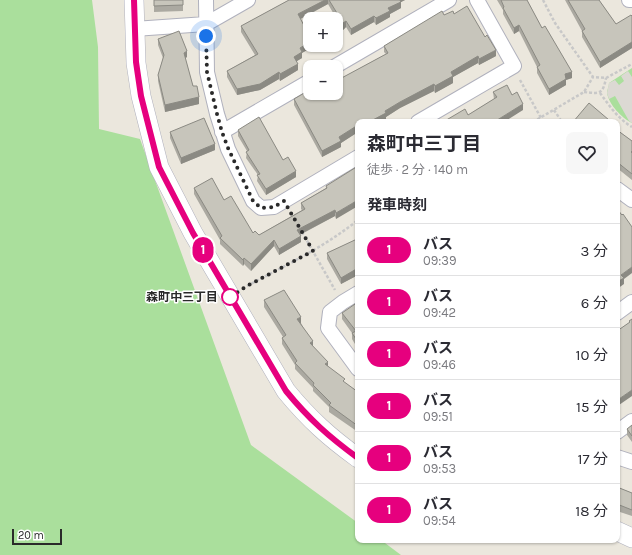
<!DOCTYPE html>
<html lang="ja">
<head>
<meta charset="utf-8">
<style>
  :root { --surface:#fff; --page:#f7f7f7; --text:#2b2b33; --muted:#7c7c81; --line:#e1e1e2 }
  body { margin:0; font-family:Karla,"Noto Sans JP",sans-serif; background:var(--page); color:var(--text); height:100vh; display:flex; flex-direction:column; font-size:15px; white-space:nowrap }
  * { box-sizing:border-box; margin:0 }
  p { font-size:13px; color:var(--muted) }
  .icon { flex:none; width:22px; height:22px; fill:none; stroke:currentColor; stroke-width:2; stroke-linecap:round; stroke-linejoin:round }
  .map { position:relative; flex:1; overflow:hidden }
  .drawer { position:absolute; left:355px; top:119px; width:265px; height:424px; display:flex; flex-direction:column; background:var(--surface); border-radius:8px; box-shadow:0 1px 3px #0004 }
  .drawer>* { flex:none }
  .badge { padding:0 8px; border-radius:13px; font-size:14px; line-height:26px }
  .controls { position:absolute; left:303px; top:12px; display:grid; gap:8px }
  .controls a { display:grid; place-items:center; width:40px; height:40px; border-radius:8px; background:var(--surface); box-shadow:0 1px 3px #0004; font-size:20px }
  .scale { position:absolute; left:12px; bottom:10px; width:50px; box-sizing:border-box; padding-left:4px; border:2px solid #2a2a2a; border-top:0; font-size:11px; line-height:14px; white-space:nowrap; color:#2a2a2a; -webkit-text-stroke:3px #fff; paint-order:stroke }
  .you { position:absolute; width:20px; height:20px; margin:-10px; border:3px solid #fff; border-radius:50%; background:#1a73e8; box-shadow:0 0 0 6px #1a73e833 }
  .map>.badge { position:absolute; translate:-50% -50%; box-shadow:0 0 0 2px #fff }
  h2 { padding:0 12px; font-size:15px; line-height:36px }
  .round { display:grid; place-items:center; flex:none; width:42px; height:42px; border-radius:8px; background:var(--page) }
  .overview { display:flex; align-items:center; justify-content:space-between; height:68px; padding:0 12px }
  h1 { font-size:19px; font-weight:700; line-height:30px }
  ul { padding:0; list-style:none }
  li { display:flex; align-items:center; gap:12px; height:52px; padding:0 12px; border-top:1px solid var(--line) }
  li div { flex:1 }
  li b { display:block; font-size:15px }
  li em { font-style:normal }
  li .badge { min-width:44px; font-weight:700; text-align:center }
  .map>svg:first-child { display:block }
</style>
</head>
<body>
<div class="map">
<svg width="632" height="555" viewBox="0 0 632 555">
  <rect width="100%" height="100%" fill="#ebe7dd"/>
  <path fill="#aadf9c" d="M0 0H92L98 47 99 129 140 139 251 445 358 523V540H381L401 555H0Z
    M632 68V123C622 118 609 105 607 93 607 90 609 86 609 83Z"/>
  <path fill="#dcd9d3" d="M628 71 632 77V123L629 121 615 96 609 99 607 93 609 83 615 80 619 85 624 81 621 76Z"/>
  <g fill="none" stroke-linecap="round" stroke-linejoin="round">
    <g stroke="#b0b1bd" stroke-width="16">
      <path id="street" d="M206 0 207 72 217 114 228 149 253 201 261 208 274 207 358 157
        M629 0H632
        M134 29 206 24 248 0
        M334 67 449 0
        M418 122 514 66 477 0
        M222 132 310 81
        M617 189 632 200
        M358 293 343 302 330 312 328 328 358 369
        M617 313 632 302
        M617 432 632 421
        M617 457 632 462"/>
    </g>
    <g stroke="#b0b1bd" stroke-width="20">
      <path id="secondary" d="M134 0 136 63 141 96 159 167 193 233 286 391C309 419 329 437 358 458
        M617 531 632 538"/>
    </g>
    <path stroke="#c8c8c8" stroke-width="2.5" stroke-dasharray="3 2" stroke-linecap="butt" d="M543 0 555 23 593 77 606 78 632 64
      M520 80 541 118
      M584 92C600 94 603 94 606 78
      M600 93C609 105 618 119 632 127
      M554 110 562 122
      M533 122 584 92 593 77
      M302 232 335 290
      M247 286C286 265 323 248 358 220"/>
    <use href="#street" stroke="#fff" stroke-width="14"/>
    <use href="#secondary" stroke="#fff" stroke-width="19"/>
  </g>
  <path fill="#aba9a1" d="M154 0H183V11L154 12Z
    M289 0H405L401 2V8L390 14V17L376 25 374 22 351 35 346 27 343 30 328 4 301 19 312 45V47L302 53V58L296 61 298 70 280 81 279 79 260 90 237 95 227 77V71L255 55 241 32V26Z
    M497 0H527L542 28 572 78 566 80V85L549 95 537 73V67L519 31 514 34 503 14V10Z
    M565 0H599L616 24 632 16V48L600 68 582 37V31Z
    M454 14 496 56 479 65 478 63 453 77V83L435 93 434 91 400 108 386 117V119L380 122H358V132L341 143V147L322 157 294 105V99L309 96 386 54 384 52V46L444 15Z
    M158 39 187 57 185 58 193 86 199 104 165 112 158 81V75L163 58 158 45Z
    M493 92 512 95 523 110 468 115 494 99Z
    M238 130 283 160 296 177 266 195 257 181 258 175 246 158 247 151 238 136Z
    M617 130 632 141V180L617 168Z
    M170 132 215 150 181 164 170 138Z
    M358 166 336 219 335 216 300 235 301 242 279 255 274 246 251 271 244 264 243 266 220 244V240L194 194V188L224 200 253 233 259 235 302 210 301 209V203L326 188V186Z
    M358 236V275L341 284 327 259V253L356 240V237Z
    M264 300 301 323 313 347 328 367 345 383 358 392V432L329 412V407L313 391V388L295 369V365L282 344V338L283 337 264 307Z
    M358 302V349L352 339V333L342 319V313Z
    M632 319 619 405 617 403V331L629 323V321Z
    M632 425V442L627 435V429Z
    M617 487 632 493V516L617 511Z"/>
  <path fill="#8b8a83" d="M325 0H328V4L298 20V14Z
    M399 0H405L401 2V8L390 14V17L376 25V18Z
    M374 16V22L351 35V29Z
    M346 21V27L343 30V23Z
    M519 25V31L514 34V28Z
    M310 42V45H312V47L302 53V58L294 63V57L300 48Z
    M632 42V48L600 68V62Z
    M496 50V56L479 65V59Z
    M187 51V57L184 59V53Z
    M478 56V63L453 77V83L435 93V86L451 72Z
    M298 64V70L280 81V74Z
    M279 72V79L260 90 237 95V89Z
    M572 72V78L566 80V85L549 95V89L565 74Z
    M434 84V91L400 108 386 117V119L380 122H369L385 111 400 102Z
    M199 97V104L165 112V105Z
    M523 104V110L504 122H494Z
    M358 125V132L341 143V147L322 157V151L339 137Z
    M215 144V150L181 164V158Z
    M296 171V177L266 195V189Z
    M358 200V206L336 219V213Z
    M335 210V216L297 236V230Z
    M301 236V242L279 255V249Z
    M274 240V246L251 271V264Z
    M244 258V264L243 266V260Z
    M632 267V273L624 279V284L617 289V282L621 275Z
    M358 268V275L341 284V278Z
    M301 317V323L297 325V319Z
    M313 341V347L310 343Z
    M328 362V368L325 364Z
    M632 390V396L619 405V399Z"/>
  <path fill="#c7c5bb" stroke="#8b8a83" d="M154 0H183V5L154 6Z
    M289 0H325L298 14 310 37V42L300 48 302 52 294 57 298 64 280 74 279 72 260 84 237 89 227 71 258 54 241 26Z
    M329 0H400L401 2 388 8 390 11 376 18 374 16 351 29 346 21 343 23Z
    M501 0H527L542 28 545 26 572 72 565 74 566 79 549 89 537 67 540 65 519 25 514 28 503 8 504 7Z
    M568 0H599L616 24 631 15 632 16V42L600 62 582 31 585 29Z
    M467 6 485 37 487 35 496 50 479 59 478 56 451 72 453 76 435 86 434 84 400 102 385 111 386 113 369 122H367L366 120 364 122H358V125L339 137 341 141 322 151 294 99 306 92 309 96 314 93H336V81L388 53 384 46 442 11 444 15 453 11 454 14Z
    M179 31 187 51 184 53 193 86H197L199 97 165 105 158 75 164 55 158 39Z
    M507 85 512 95 517 92 523 104 494 122H443L465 109 468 115 497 97 493 92Z
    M589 103 609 120 608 122H573Z
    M259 117 283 160 288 157 296 171 266 189 257 175 260 174 246 152 249 150 238 130Z
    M204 118 215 144 181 158 170 132Z
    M617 130 632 141V151L631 152 632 153V174L617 162Z
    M358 166V200L336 213 335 210 297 230 301 236 279 249 274 240 251 264 244 258 243 260 220 238 222 236 194 188 212 178 224 200 231 196 253 233 255 231 259 235 305 209 301 203 327 188 326 186Z
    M617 209 622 215 623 214 632 227V267L621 275 624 278 617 282Z
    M358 236V268L341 278 327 253 357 239 356 237Z
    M284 290 301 317 297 319 313 341 310 343 328 362 325 364 345 379 343 381 358 392V426L329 405 331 403 313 385 314 383 295 363 297 361 282 338 286 335 264 300Z
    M358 302V342L352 333 356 331 342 313Z
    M632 319V390L619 399 617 397V331L630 322 629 321Z
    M632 425V436L627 429Z
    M617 487 632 493V510L617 504Z"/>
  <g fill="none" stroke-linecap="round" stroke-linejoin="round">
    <g stroke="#fff" stroke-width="9">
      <path id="line" d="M134 0 136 62 141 96 159 167 193 233 286 391C309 419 329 437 358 458"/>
    </g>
    <use href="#line" stroke="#e6007e" stroke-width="6"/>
    <path stroke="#2a2a2a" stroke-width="4" stroke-dasharray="0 7.2" d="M206 36 207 72 217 114 222 132 228 148 253 201 261 208 274 207 284 201 313 251 247 286 230 297"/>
  </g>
  <circle fill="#fff" stroke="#e6007e" stroke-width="2" cx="230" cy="297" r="8"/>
  <g text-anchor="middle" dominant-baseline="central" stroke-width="3" stroke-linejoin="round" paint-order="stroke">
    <g font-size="12" font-weight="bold" fill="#2a2a2a" stroke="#fff" text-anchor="end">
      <text x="218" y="297">森町中三丁目</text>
    </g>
  </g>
</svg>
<div class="controls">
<a>+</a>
<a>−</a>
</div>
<div class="scale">20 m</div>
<div class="you" style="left:206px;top:36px"></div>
<b class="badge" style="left:203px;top:250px;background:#e6007e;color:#fff">1</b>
<section class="drawer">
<div class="overview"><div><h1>森町中三丁目</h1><p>徒歩 · 2 分 · 140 m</p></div><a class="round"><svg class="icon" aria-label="heart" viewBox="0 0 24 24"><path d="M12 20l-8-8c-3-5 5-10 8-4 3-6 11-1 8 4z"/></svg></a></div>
<h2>発車時刻</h2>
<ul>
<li><span class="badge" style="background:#e6007e;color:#fff">1</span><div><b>バス</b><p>09:39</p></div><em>3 分</em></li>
<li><span class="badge" style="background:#e6007e;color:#fff">1</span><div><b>バス</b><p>09:42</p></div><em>6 分</em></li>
<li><span class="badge" style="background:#e6007e;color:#fff">1</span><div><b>バス</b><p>09:46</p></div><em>10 分</em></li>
<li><span class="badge" style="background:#e6007e;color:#fff">1</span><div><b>バス</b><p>09:51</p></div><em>15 分</em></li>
<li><span class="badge" style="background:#e6007e;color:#fff">1</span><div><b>バス</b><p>09:53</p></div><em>17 分</em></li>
<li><span class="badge" style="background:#e6007e;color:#fff">1</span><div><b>バス</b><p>09:54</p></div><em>18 分</em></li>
</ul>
</section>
</div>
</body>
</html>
